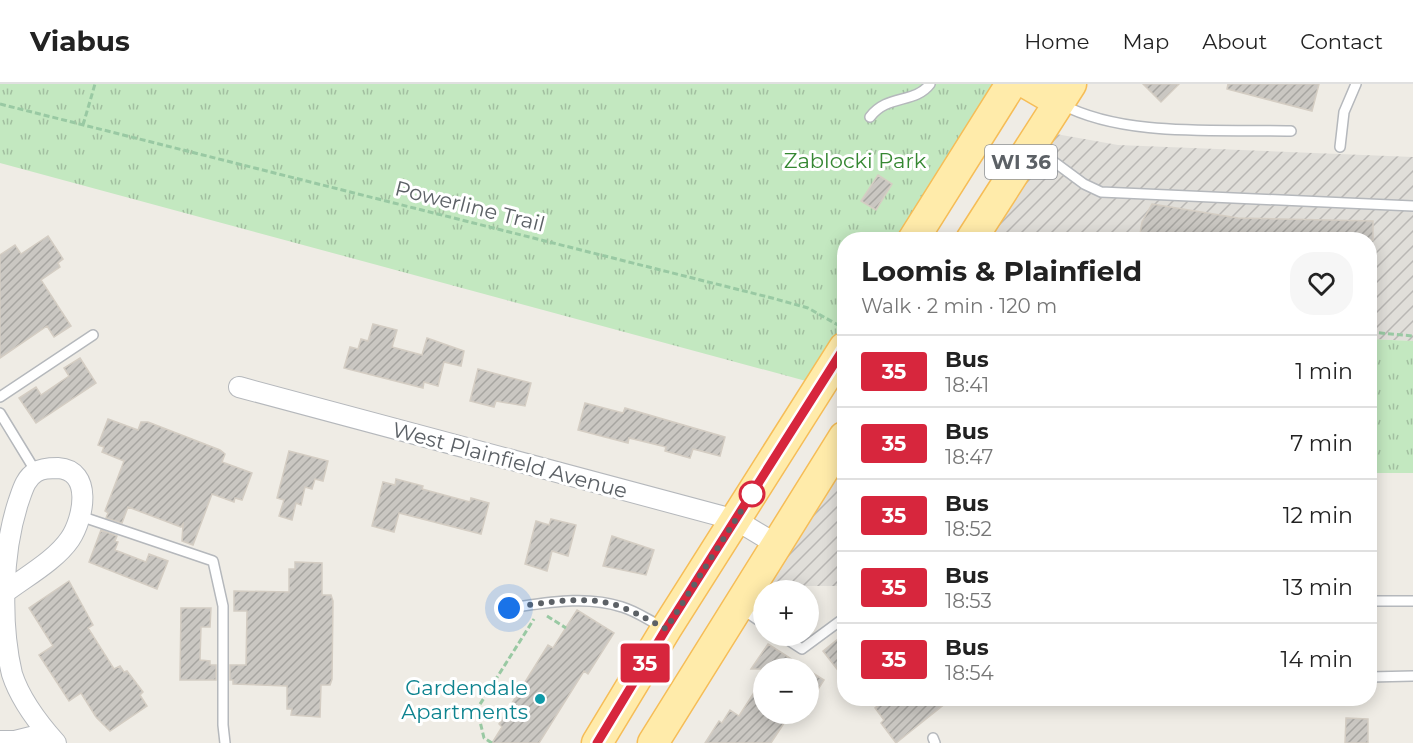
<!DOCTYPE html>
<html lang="en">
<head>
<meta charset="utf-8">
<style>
  :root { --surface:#fff; --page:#f6f6f6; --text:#222; --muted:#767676; --line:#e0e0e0 }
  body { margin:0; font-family:Montserrat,sans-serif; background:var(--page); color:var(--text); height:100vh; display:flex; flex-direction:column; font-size:22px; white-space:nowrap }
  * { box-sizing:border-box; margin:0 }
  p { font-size:20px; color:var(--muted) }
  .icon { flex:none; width:33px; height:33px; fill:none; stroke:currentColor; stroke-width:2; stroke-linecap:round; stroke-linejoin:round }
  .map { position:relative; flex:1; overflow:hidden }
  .side { position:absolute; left:837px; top:148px; width:540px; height:474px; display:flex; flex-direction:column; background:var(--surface); border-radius:24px; box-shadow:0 3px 15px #0003 }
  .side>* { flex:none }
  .badge { padding:0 12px; border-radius:4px; font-size:21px; line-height:39px }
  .tools { position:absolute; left:753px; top:496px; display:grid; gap:12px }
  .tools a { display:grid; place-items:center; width:66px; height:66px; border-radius:50%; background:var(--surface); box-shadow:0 3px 15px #0003; font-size:30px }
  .you { position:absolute; width:30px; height:30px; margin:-15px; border:4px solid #fff; border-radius:50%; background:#1a73e8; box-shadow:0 0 0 9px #1a73e833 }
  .map>.badge { position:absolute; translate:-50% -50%; box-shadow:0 0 0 3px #fff }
  .round { display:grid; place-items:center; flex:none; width:63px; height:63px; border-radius:24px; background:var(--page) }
  .headline { display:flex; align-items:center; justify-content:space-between; height:102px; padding:0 24px }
  h1 { font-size:28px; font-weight:700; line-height:45px }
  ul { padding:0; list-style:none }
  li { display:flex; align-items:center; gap:18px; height:72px; padding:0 24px; border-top:2px solid var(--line) }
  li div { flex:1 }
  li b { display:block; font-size:22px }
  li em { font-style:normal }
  li .badge { min-width:66px; font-weight:700; text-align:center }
  header { display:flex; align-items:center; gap:36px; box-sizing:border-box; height:84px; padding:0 30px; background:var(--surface); border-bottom:2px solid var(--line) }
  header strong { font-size:28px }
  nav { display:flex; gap:33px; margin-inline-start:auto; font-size:21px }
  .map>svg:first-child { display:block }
</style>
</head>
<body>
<header>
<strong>Viabus</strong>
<nav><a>Home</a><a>Map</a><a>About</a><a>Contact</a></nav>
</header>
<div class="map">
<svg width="1413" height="659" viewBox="0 0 1413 659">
  <defs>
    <pattern id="industrial-furrows" width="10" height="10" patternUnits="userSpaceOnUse" patternTransform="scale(1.5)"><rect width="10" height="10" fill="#e0ded9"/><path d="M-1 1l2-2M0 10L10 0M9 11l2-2" fill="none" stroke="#b9b7b4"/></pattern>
    <pattern id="grass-tufts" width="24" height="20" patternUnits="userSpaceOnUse" patternTransform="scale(1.5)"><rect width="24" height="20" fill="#c3e8c0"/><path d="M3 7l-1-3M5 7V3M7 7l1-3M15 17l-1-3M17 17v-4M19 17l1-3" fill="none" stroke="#a2bfa0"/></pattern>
    <pattern id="building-hatch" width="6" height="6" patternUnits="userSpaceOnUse" patternTransform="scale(1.5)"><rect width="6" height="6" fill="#cac7c2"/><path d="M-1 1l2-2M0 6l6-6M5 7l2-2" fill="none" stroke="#a7a5a1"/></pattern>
  </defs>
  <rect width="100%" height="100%" fill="#efece5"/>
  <path fill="url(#industrial-furrows)" d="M1056 50 1118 61 1413 73V257L1370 255V156H988Z
    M844 382V502H767Z"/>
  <path fill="url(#grass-tufts)" d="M0 0H994L895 156H844V302L806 297 0 79Z
    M1370 255 1413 257V389H1370Z"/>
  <path fill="url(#building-hatch)" stroke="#d4cdc3" stroke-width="1.5" d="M1143 0H1179L1161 18Z
    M1228 0H1319L1312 27 1227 5Z
    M878 91 892 100 876 126 861 117Z
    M1152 120 1238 134 1373 137V156H1139L1142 138Z
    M48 152 63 175 58 179 60 183 41 196 71 242 54 253 47 242 0 274V171L15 161 21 170Z
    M373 240 397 246 392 263 422 271 427 254 464 267 461 282 444 278 438 302 424 298 423 304 344 284 350 263 358 265 361 255 368 257Z
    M80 274 96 299 36 339 19 314 36 303 41 311 69 292 64 284Z
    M478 285 531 299 525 322 496 317 494 323 470 317Z
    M585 319 623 329 625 324 725 353 720 372 693 365 690 374 665 367 666 363 629 354 628 359 578 346Z
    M108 335 138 346 141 338H148L220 366 225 370 222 378 252 389 242 416 235 414 234 418 212 410 193 461 182 457 183 440 181 443 128 423 122 439 106 434 108 429 105 427 124 377 102 368 104 363 98 361Z
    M289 367 328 377 323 397 315 395 312 405 305 403 301 421 296 419 292 436 279 432 284 416 277 414Z
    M396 395 423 402 422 405 470 418 471 414 489 419 481 450 399 429 394 448 372 442 383 398 395 401Z
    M551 435 576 441 568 472 552 467 547 487 525 480 536 437 549 441Z
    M101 446 117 452 115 457 118 458 115 466 146 478 149 470 168 477 157 505 89 478Z
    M612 452 654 466 646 491 603 482Z
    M295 478 322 479V511H331L333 517 332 595 330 601H321L320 633 291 631 292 625H287V602L233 600V596H230V581H246L247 527H234V507L289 508V485H295Z
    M69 497 93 541 88 544 114 585 120 582 124 588 127 587 143 608 140 611 147 622 110 647 96 633 81 609 69 617 39 571 53 562 29 524Z
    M181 524H211L210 543H201L200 576 210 577V581H216V596H180Z
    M577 526 614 549 588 590 584 587 539 659H492L502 643 499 640 548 561 553 564Z
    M844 550V594L823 567Z
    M768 560 807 585H751Z
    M808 586 824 596 808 621Z
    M764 593V630H790L771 659H705L719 637 722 639 730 626 739 632Z
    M886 615H951L896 659 881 639 884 636 875 624Z
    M1346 634 1368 635V659H1345Z"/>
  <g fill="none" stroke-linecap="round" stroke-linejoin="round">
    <g stroke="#b5b8bc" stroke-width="12">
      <path id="service" d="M1061 20C1125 54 1220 45 1291 47
        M870 33C887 10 915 20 930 0
        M1034 63 1084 100 1101 108 1413 122
        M1340 63 1344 28 1356 0
        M0 313 93 251
        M0 329 36 388
        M80 432 213 477 223 522V641L225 659
        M1370 517H1413
        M509 524C546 519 585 511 622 523 636 527 650 537 664 544
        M742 525 764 540
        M782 552 802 565 844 534
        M1370 593 1413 592
        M933 654 935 659"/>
    </g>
    <g stroke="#b5b8bc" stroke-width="22">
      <path id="minor" d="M239 303 736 436 776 460
        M3 510C25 493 55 477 70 455 84 434 93 386 58 384 52 384 42 384 36 388 25 394 22 408 18 419 2 469 0 539 12 590 20 615 39 640 56 659
        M0 657H15L47 649"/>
    </g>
    <g stroke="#f6bd57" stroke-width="33">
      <path id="primary" d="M1028 0 1059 18
        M913 156 1011 0
        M971 156 1071 0
        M597 659 666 545 844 264
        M653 659 844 353"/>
    </g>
    <path stroke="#99c9a3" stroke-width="3" stroke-dasharray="6 3" stroke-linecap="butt" d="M0 20 772 214 808 224 838 241
      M83 41 95 0
      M1370 248 1413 252
      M547 532 566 544
      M492 659 484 654 477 625 534 535"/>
    <use href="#service" stroke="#fff" stroke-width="9"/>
    <use href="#minor" stroke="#fff" stroke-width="20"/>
    <use href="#primary" stroke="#ffebaa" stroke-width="30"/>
  </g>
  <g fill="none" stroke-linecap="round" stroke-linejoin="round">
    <g stroke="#fff" stroke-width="14">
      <path id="line" d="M597 659 666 545 844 264"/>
    </g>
    <use href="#line" stroke="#d7263d" stroke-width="9"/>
    <path stroke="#5c6166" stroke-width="6" stroke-dasharray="0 10.8" d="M509 524C545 519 589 509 624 524 639 530 652 538 666 545L752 410"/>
  </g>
  <circle fill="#fff" stroke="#d7263d" stroke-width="3" cx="752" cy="410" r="12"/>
  <circle fill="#0f9aa8" stroke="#fff" stroke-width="2" cx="540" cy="615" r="6"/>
  <g text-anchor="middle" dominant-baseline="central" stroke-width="6" stroke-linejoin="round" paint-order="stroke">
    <rect fill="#fff" stroke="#8d9094" stroke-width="1.5" x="985" y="61" width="72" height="34" rx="4.5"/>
    <g font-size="20" font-weight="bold" fill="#5c6166">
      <text x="1021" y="78">WI 36</text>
    </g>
    <g font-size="21" fill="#358732" stroke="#fff">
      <text x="855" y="76">Zablocki Park</text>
    </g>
    <g font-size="21" fill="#5c6166" stroke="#fff">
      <text transform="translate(470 122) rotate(14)">Powerline Trail</text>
      <text transform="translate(510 376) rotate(15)">West Plainfield Avenue</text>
    </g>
    <g font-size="21" fill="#0d838f" stroke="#fff" text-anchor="end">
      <text x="528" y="603">Gardendale<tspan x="528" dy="24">Apartments</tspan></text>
    </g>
  </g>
</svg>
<div class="tools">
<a>+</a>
<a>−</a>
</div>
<div class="you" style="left:509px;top:524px"></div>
<b class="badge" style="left:645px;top:579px;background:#d7263d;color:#fff">35</b>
<section class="side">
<div class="headline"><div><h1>Loomis &amp; Plainfield</h1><p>Walk · 2 min · 120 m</p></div><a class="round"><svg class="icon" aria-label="heart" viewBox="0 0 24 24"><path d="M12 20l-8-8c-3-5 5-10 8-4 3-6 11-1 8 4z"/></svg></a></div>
<ul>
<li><span class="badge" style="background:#d7263d;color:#fff">35</span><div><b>Bus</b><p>18:41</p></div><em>1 min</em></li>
<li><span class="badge" style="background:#d7263d;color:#fff">35</span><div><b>Bus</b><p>18:47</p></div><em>7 min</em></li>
<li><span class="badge" style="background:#d7263d;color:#fff">35</span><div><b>Bus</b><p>18:52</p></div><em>12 min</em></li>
<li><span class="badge" style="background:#d7263d;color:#fff">35</span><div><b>Bus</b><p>18:53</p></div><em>13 min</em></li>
<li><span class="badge" style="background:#d7263d;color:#fff">35</span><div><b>Bus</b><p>18:54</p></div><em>14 min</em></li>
</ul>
</section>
</div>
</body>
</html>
